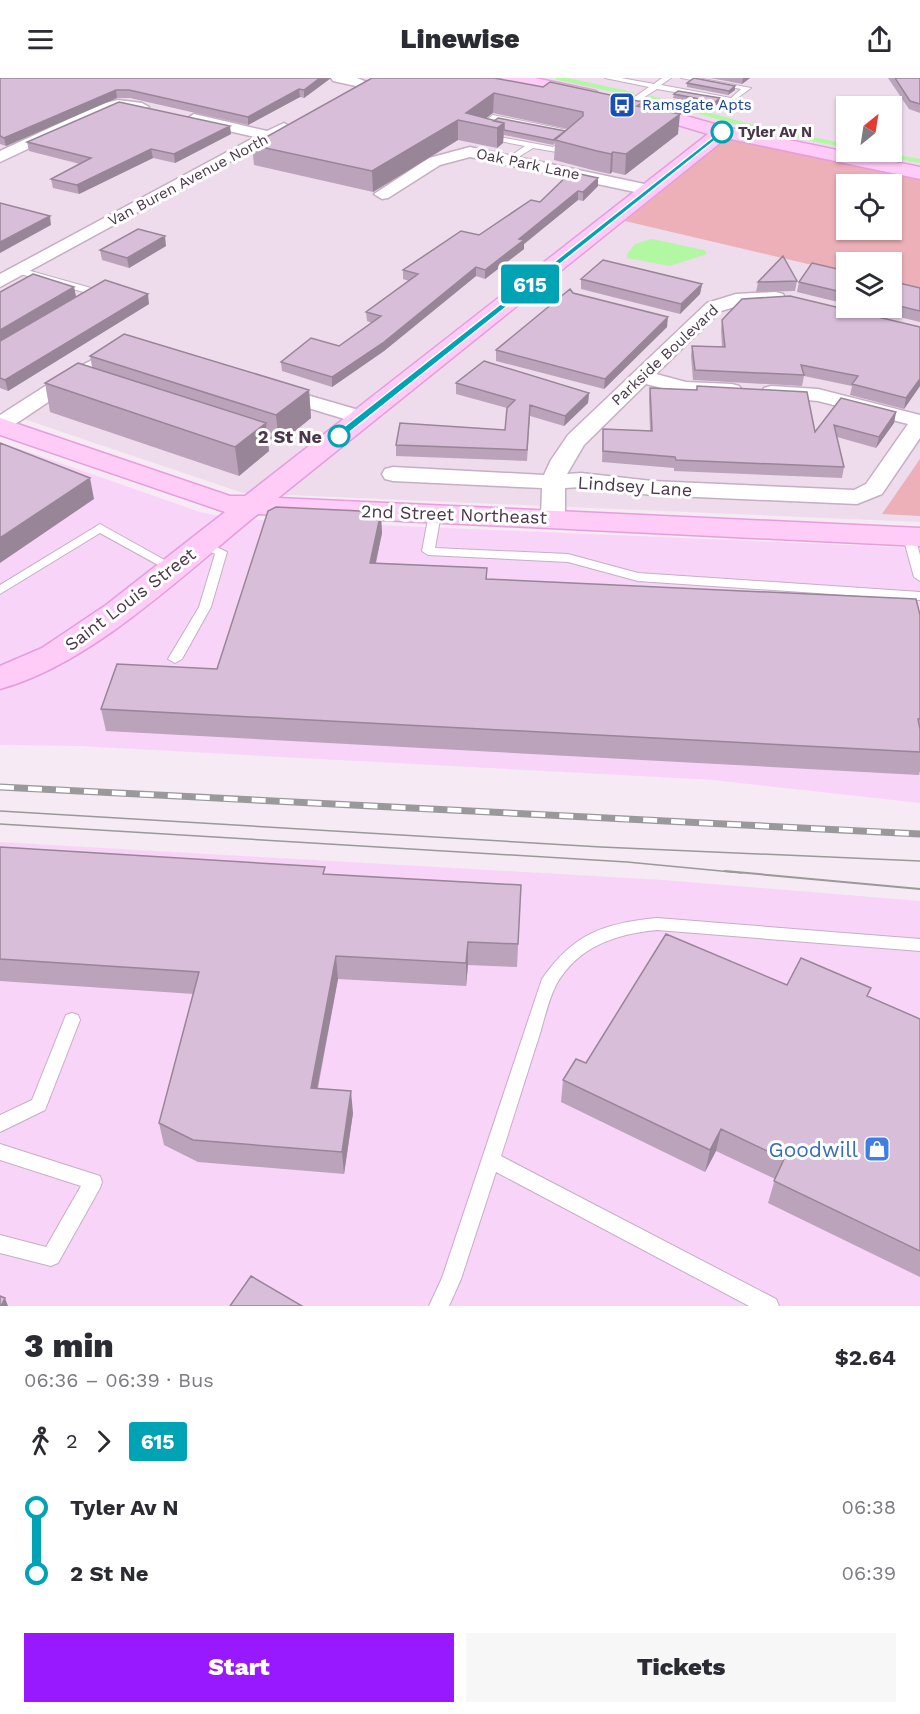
<!DOCTYPE html>
<html lang="en">
<head>
<meta charset="utf-8">
<style>
  :root { --surface:#fff; --page:#f7f7f7; --text:#2b2b33; --muted:#7c7c81; --accent:#9818ff }
  body { margin:0; font-family:"Work Sans",sans-serif; background:var(--page); color:var(--text); height:100vh; display:flex; flex-direction:column; font-size:22px; white-space:nowrap }
  * { box-sizing:border-box; margin:0 }
  p { font-size:20px; color:var(--muted) }
  .icon { flex:none; width:33px; height:33px; fill:none; stroke:currentColor; stroke-width:2; stroke-linecap:round; stroke-linejoin:round }
  .map { position:relative; height:1228px; overflow:hidden }
  .sheet { display:flex; flex-direction:column; background:var(--surface); flex:1 }
  .sheet>* { flex:none }
  .badge { padding:0 12px; border-radius:4px; font-size:21px; line-height:39px }
  .needle { width:39px; rotate:30deg }
  .tools { position:absolute; left:836px; top:18px; display:grid; gap:12px }
  .tools a { display:grid; place-items:center; width:66px; height:66px; border-radius:0px; background:var(--surface); box-shadow:0 2px 4px #0004; font-size:30px }
  .map>.badge { position:absolute; translate:-50% -50%; box-shadow:0 0 0 3px #fff }
  .legs { display:flex; align-items:center; gap:9px; height:66px; padding:0 24px; font-size:20px }
  .legs p { margin-inline-start:auto }
  .summary { display:flex; align-items:center; justify-content:space-between; height:102px; padding:0 24px }
  h1 { font-size:33px; font-weight:800; line-height:45px }
  .cta { display:flex; gap:12px; margin-top:auto; padding:12px 24px }
  .cta a { flex:1; height:69px; border-radius:0px; background:var(--accent); color:#fff; font-size:24px; font-weight:800; line-height:69px; text-align:center }
  .cta a+a { background:var(--page); color:var(--text) }
  ul { padding:0 24px; list-style:none }
  li { display:flex; align-items:center; gap:21px; height:66px; font-size:22px }
  li i { display:grid; place-items:center; width:9px; height:100%; margin:0 8px; background:currentColor }
  li i::after { content:''; width:15px; height:15px; margin:-8px; border:4px solid; border-radius:50%; background:var(--surface) }
  li p { margin-inline-start:auto }
  li:first-child i { background:linear-gradient(#0000 50%,currentColor 0) }
  li:last-child i { background:linear-gradient(currentColor 50%,#0000 0) }
  header { display:flex; justify-content:space-between; align-items:center; height:78px; padding:0 24px; background:var(--surface); font-size:27px; font-weight:800 }
  .map>svg:first-child { display:block }
</style>
</head>
<body>
<header><svg class="icon" aria-label="menu" viewBox="0 0 24 24"><path d="M4 6h16M4 12h16M4 18h16"/></svg>Linewise<svg class="icon" aria-label="share" viewBox="0 0 24 24"><path d="M12 15V3M7 8l5-5 5 5M5 13v7h14v-7"/></svg></header>
<div class="map">
<svg width="920" height="1228" viewBox="0 0 920 1228">
  <rect width="100%" height="100%" fill="#f6eaf5"/>
  <path fill="#eedced" fill-rule="evenodd" d="M0 0H920V444L243 415 0 333ZM846 28H891V74H846ZM846 106H891V152H846ZM846 184H891V230H846Z"/>
  <path fill="#f8d4f9" d="M0 364 200 434 234 441 920 470V725L713 702 79 668 0 667Z
    M0 764 663 802 920 823V1228H0Z"/>
  <path fill="#edb0b9" fill-rule="evenodd" d="M728 59 920 99V212L891 205V184H846V195L625 143ZM846 106H891V152H846Z
    M920 381V438L882 436Z"/>
  <path fill="#b2f7a2" d="M652 161 704 172 707 176 670 188 627 180V176L635 166Z"/>
  <g fill="none" stroke-linecap="round" stroke-linejoin="round">
    <path stroke="#b2f7a2" stroke-width="4" d="M558 0 632 16
      M651 20 742 46 846 68
      M873 74 920 83"/>
    <g stroke="#c6aec4" stroke-width="2">
      <path id="lane" d="M605 0H621L654 6 662 0H671L661 7 731 20 741 11 681 0H698L751 10 732 24 657 11 629 29 625 27 626 25 649 9Z
        M493 37 577 54 581 56 557 74 533 70 512 83 508 81 509 79 525 68 484 60V56L553 69 571 57 497 42 481 53H475V49Z
        M20 190 98 212 100 214 90 221H84L82 219 87 215 17 195 15 193Z
        M435 433 441 436 435 470 568 476 638 495 920 514V522L638 503 568 484 428 477 422 473 429 436Z
        M100 446 179 490 177 493H169L100 455 0 516V507Z
        M909 455 915 459 920 477V503L914 499 903 459Z
        M202 462 227 474 211 529 182 581 175 585 168 581 199 529 215 476 196 466Z
        M657 840 920 861V873L657 852C616 856 578 868 556 907 547 925 543 948 536 968 524 1005 513 1041 501 1078L776 1221 779 1228H749L496 1094 461 1201 449 1228H429L442 1200 542 901C573 856 604 845 657 840Z
        M72 935 78 937 80 942 45 1032 0 1054V1037L32 1022 66 937Z
        M0 1066 100 1098 102 1104 100 1110 58 1185 51 1188 0 1175V1157L46 1169 81 1108 0 1082Z"/>
    </g>
    <g stroke="#c6aec4" stroke-width="3">
      <path id="street" d="M331 0H357L372 6 365 10 333 3Z
        M118 22 142 25 149 29 142 33 111 32 0 84V73L101 26Z
        M194 36 267 53 284 45 292 50 0 209V196L255 59 189 44 186 41Z
        M470 69 649 107 657 112 649 117 470 79 440 87 388 120 382 121 374 116 429 80Z
        M776 214 783 216 785 220 783 224 738 228 721 233 656 296 686 304 732 306 739 308 742 312 739 316H686L646 306 584 367 567 396 581 395 652 403 854 412 866 406 908 346 818 323 764 318 761 314 764 310 771 308 818 311 920 337V360L882 416 857 426 652 417 581 409 565 410V440L561 445H545L541 440 542 410 393 403 385 401 382 396 385 391 393 389 544 397 551 382 568 357 707 225 736 216Z
        M125 265 132 267 135 271 132 275 75 306 8 351 0 352V337L61 298Z
        M276 308 369 335 372 340 369 345 361 346 269 318 266 314 269 310Z"/>
    </g>
    <g stroke="#e69edb" stroke-width="3">
      <path id="secondary" d="M501 0H535L596 13 599 17 590 22 504 4Z
        M637 24 725 49 920 89V101L726 60 278 420 920 450V468L258 436C185 495 92 586 0 611V588L42 570 106 527 225 434 0 357V340L230 418H245L708 56 631 33 628 29Z"/>
    </g>
    <use href="#lane" fill="#fff" fill-rule="evenodd"/>
    <use href="#street" fill="#fff" fill-rule="evenodd"/>
    <use href="#secondary" fill="#ffcbf7" fill-rule="evenodd"/>
    <path stroke="#999" stroke-width="1.5" d="M0 733 601 769 920 783
      M0 746 627 784 742 795"/>
    <path stroke="#999" stroke-width="2" d="M725 793 920 811"/>
    <g stroke="#999" stroke-width="7">
      <path id="rail" d="M0 709 920 756"/>
    </g>
    <use href="#rail" stroke="#fff" stroke-width="4.5" stroke-dasharray="14" stroke-linecap="butt"/>
  </g>
  <path fill="#bba3bb" fill-rule="evenodd" d="M0 0H331L304 20 300 19 248 47 130 20H117L6 68 0 66Z
    M372 0 543 9 643 24V29L678 56 625 97 612 94 610 96 596 93 554 82 555 65 553 67 504 57 503 65 497 70 458 62 373 114 254 87 252 67ZM493 35 568 51 565 53 494 43 486 40Z
    M710 0H750L742 6Z
    M888 0H920V35L909 31Z
    M687 5 735 8V12L728 17 687 9Z
    M674 16 720 20V24L715 28 673 20Z
    M231 56 175 85 153 80 79 116 53 110 51 101 80 86 29 73 27 64Z
    M598 108 583 123 578 122 524 166V171L485 201 476 198 384 273 332 309 282 293 281 284 339 268 372 245 367 243 366 234 409 203 403 201V192L479 157 540 124Z
    M166 168 129 190 102 182 100 172Z
    M846 193V226L797 214 799 204Z
    M581 201 702 206 700 216 680 236 581 211Z
    M797 203 795 213 756 214 758 204Z
    M891 203 920 210V244L862 230H891Z
    M74 209 76 219 149 226 8 313 0 310V214Z
    M573 215 667 249 604 311 496 283V272Z
    M722 242 920 308 904 331 850 317 852 308 804 298 802 308 693 302 691 278 692 268 722 269 721 252Z
    M90 278 309 312 311 340 279 366 268 362 269 373 239 398 50 334 45 305 92 289Z
    M456 305 589 315 588 325 564 348 530 338 527 383 396 378V367L505 352 507 330 456 316Z
    M697 308 815 354 841 320 896 334 894 345 876 370 837 359 844 389 842 400 674 393V390L602 384 603 351 650 353 649 321 650 310 696 312Z
    M382 455 376 485 487 490V501L920 537V693L919 697 106 653 101 631 217 591Z
    M0 769 325 796 521 807 517 889 468 887 466 908 338 901 318 1010 353 1035 344 1096 198 1084 164 1067 159 1045 194 916 0 903Z
    M787 907 868 919 920 941V1199L768 1125 775 1101 716 1073 705 1094 561 1024 563 1002 586 985Z"/>
  <path fill="#988598" d="M320 0H331L304 20V12Z
    M743 0H750L742 6Z
    M735 8V12L728 17 729 13Z
    M299 11 300 19 248 47V39Z
    M116 12 117 20 6 68 4 60Z
    M494 15 493 35 478 46 466 35Z
    M720 20V24L715 28V24Z
    M680 36 678 56 625 97 626 76Z
    M458 42V62L373 114 372 93Z
    M504 45 503 65 497 70V50Z
    M230 48 231 56 175 85 174 76Z
    M151 71 153 80 79 116 77 107Z
    M613 74 612 94 610 96 611 76Z
    M598 100V108L583 123V114Z
    M578 113V122L524 166V171L485 201V192L519 161Z
    M50 138 51 147 0 175V164Z
    M165 158 166 168 129 190 127 180Z
    M476 189V198L384 273 332 309V299Z
    M702 206 700 216 680 236 681 226Z
    M74 209 76 219 0 263V252Z
    M148 216 149 226 8 313 5 302Z
    M668 239 667 249 604 311 605 301Z
    M920 301V308L904 331 906 320Z
    M309 312 311 340 279 366 276 337Z
    M589 315 588 325 564 348 565 338Z
    M896 334 894 345 876 370 879 359Z
    M266 345 269 373 239 398 235 369Z
    M90 400 94 421 0 485V460Z
    M381 434 382 455 371 506 370 485Z
    M468 864V887L466 908V885Z
    M336 878 338 901 313 1032 311 1010Z
    M351 1013 353 1035 344 1096 342 1074Z
    M721 1051 716 1073 705 1094 710 1072Z
    M5 1220 8 1228H1Z"/>
  <path fill="#d9bed9" stroke="#988598" stroke-width="1.5" d="M0 0H320L304 12 299 11 248 39 129 12H116L4 60 0 58Z
    M372 0H494L543 9 550 4 643 24 637 28 680 36 626 76 613 74 611 76 597 73 555 62 583 38V34L494 15 466 35 504 45 497 50 458 42 372 93 252 67Z
    M694 0 735 8 729 13 687 5Z
    M895 0H920V26L910 23Z
    M678 13 720 20 715 24 674 16Z
    M119 24 230 48 174 76 151 71 77 107 51 101 91 80 27 64Z
    M498 40 565 53 553 62 504 52V45L494 43Z
    M571 94 598 100 583 114 578 113 519 161 524 162 485 192 476 189 384 264 332 299 281 284 311 260 339 268 381 238 366 234 418 196 403 192 461 153 479 157 531 122 540 124Z
    M0 125 50 138 0 164Z
    M138 151 165 158 127 180 100 172Z
    M783 178 797 203 758 204Z
    M603 182 702 206 681 226 581 201Z
    M812 185 846 193V215L799 204Z
    M33 196 74 209 0 252V214Z
    M105 202 148 216 5 302 0 300V263Z
    M891 203 920 210V233L891 226Z
    M570 211 573 215 668 239 605 301 496 272Z
    M790 218 920 249V301L906 320 852 306 858 298 801 287 804 297 695 292 692 268 725 269 722 242 742 221Z
    M124 256 309 312 276 337 90 278Z
    M484 283 589 315 565 338 530 327 527 372 396 367 400 345 505 352 507 330 515 322 456 305Z
    M78 285 266 345 235 369 45 305Z
    M697 308 807 314 815 354 841 320 896 334 879 359 834 347 844 389 676 382 675 379 603 373V351L652 353 650 310 697 312Z
    M0 365 90 400 0 460Z
    M276 429 381 434 370 485 487 490 486 501 916 521 920 537V641H918L920 651V674L101 631 117 586 217 591 268 433Z
    M0 769 325 789 323 796 521 807 518 866 468 864 466 885 336 878 311 1010 351 1013 342 1074 193 1062 159 1045 199 894 0 881Z
    M666 856 787 907 801 880 871 910 867 918 920 941V1173L774 1103 784 1081 721 1051 710 1072 563 1002 576 981 586 985Z
    M251 1198 302 1228H230Z
    M0 1218 5 1220 1 1228H0Z"/>
  <path fill="#00a3b4" stroke="#fff" stroke-width="1.5" d="M722 52 724 55 342 360H335V356Z"/>
  <defs>
    <g id="bus-square" transform="scale(1.35)"><rect x="-9" y="-9" width="18" height="18" rx="4" fill="#1a4fb4" stroke="#fff"/><path d="M-5-6H5V4H4V6H2V4H-2V6H-4V4H-5ZM-3.5-4V0h7V-4ZM-3.5 1.2v1.5H-2V1.2ZM2 1.2v1.5H3.5V1.2Z" fill="#fff"/></g>
    <g id="shop-square" transform="scale(1.35)"><rect x="-9" y="-9" width="18" height="18" rx="4" fill="#3f7fe0" stroke="#fff"/><path d="M-5-2.5h2.3a2.7 3.5 0 0 1 5.4 0H5L5.5 6h-11ZM-1.5-2.5h3a1.5 2.3 0 0 0-3 0Z" fill="#fff"/></g>
  </defs>
  <g fill-rule="evenodd">
    <use href="#bus-square" x="622" y="27"/>
    <use href="#shop-square" x="877" y="1071"/>
  </g>
  <g fill="#fff" stroke="#00a3b4" stroke-width="3">
    <circle cx="722" cy="54" r="10"/>
    <circle cx="339" cy="358" r="10"/>
  </g>
  <g text-anchor="middle" dominant-baseline="central" stroke-width="6" stroke-linejoin="round" paint-order="stroke">
    <g font-size="15" fill="#164399" stroke="#fff" text-anchor="start">
      <text x="642" y="27">Ramsgate Apts</text>
    </g>
    <g font-size="15" font-weight="bold" fill="#4b374b" stroke="#fff" text-anchor="start">
      <text x="738" y="54">Tyler Av N</text>
    </g>
    <g font-size="15" fill="#4b374b" stroke="#fff">
      <text transform="translate(528 86) rotate(12)">Oak Park Lane</text>
      <text transform="translate(188 102) rotate(-28)">Van Buren Avenue North</text>
      <text transform="translate(665 277) rotate(-43)">Parkside Boulevard</text>
    </g>
    <g font-size="18" font-weight="bold" fill="#4b374b" stroke="#fff" text-anchor="end">
      <text x="322" y="358">2 St Ne</text>
    </g>
    <g font-size="18" fill="#4b374b" stroke="#fff">
      <text transform="translate(635 408) rotate(4)">Lindsey Lane</text>
      <text transform="translate(454 436) rotate(2)">2nd Street Northeast</text>
      <text transform="translate(130 521) rotate(-37)">Saint Louis Street</text>
    </g>
    <g font-size="21" fill="#366cbe" stroke="#fff" text-anchor="end">
      <text x="858" y="1071">Goodwill</text>
    </g>
  </g>
</svg>
<div class="tools">
<a><svg class="needle" viewBox="-14 -14 28 28"><path d="M0-13l5 13h-10z" fill="#e53935"/><path d="M0 13l5-13h-10z" fill="#7c7c81"/></svg></a>
<a><svg class="icon" aria-label="locate" viewBox="0 0 24 24"><circle cx="12" cy="12" r="6"/><path d="M12 2v4M12 18v4M2 12h4M18 12h4"/></svg></a>
<a><svg class="icon" aria-label="layers" viewBox="0 0 24 24"><path d="M12 4l9 5-9 5-9-5zM3 14l9 5 9-5"/></svg></a>
</div>
<b class="badge" style="left:530px;top:206px;background:#00a3b4;color:#fff">615</b>
</div>
<section class="sheet">
<div class="summary"><div><h1>3 min</h1><p>06:36 – 06:39 · Bus</p></div><b>$2.64</b></div>
<div class="legs"><svg class="icon" aria-label="walk" viewBox="0 0 24 24"><circle cx="13" cy="4" r="2"/><path d="M13 8l-2 6 4 7M11 14l-3 7M7 12l3-4h3l4 4"/></svg>2<svg class="icon" aria-label="forward" viewBox="0 0 24 24"><path d="M9 5l7 7-7 7"/></svg><b class="badge" style="background:#00a3b4;color:#fff">615</b></div>
<ul>
<li><i style="color:#00a3b4"></i><b>Tyler Av N</b><p>06:38</p></li>
<li><i style="color:#00a3b4"></i><b>2 St Ne</b><p>06:39</p></li>
</ul>
<div class="cta"><a>Start</a><a>Tickets</a></div>
</section>
</body>
</html>
